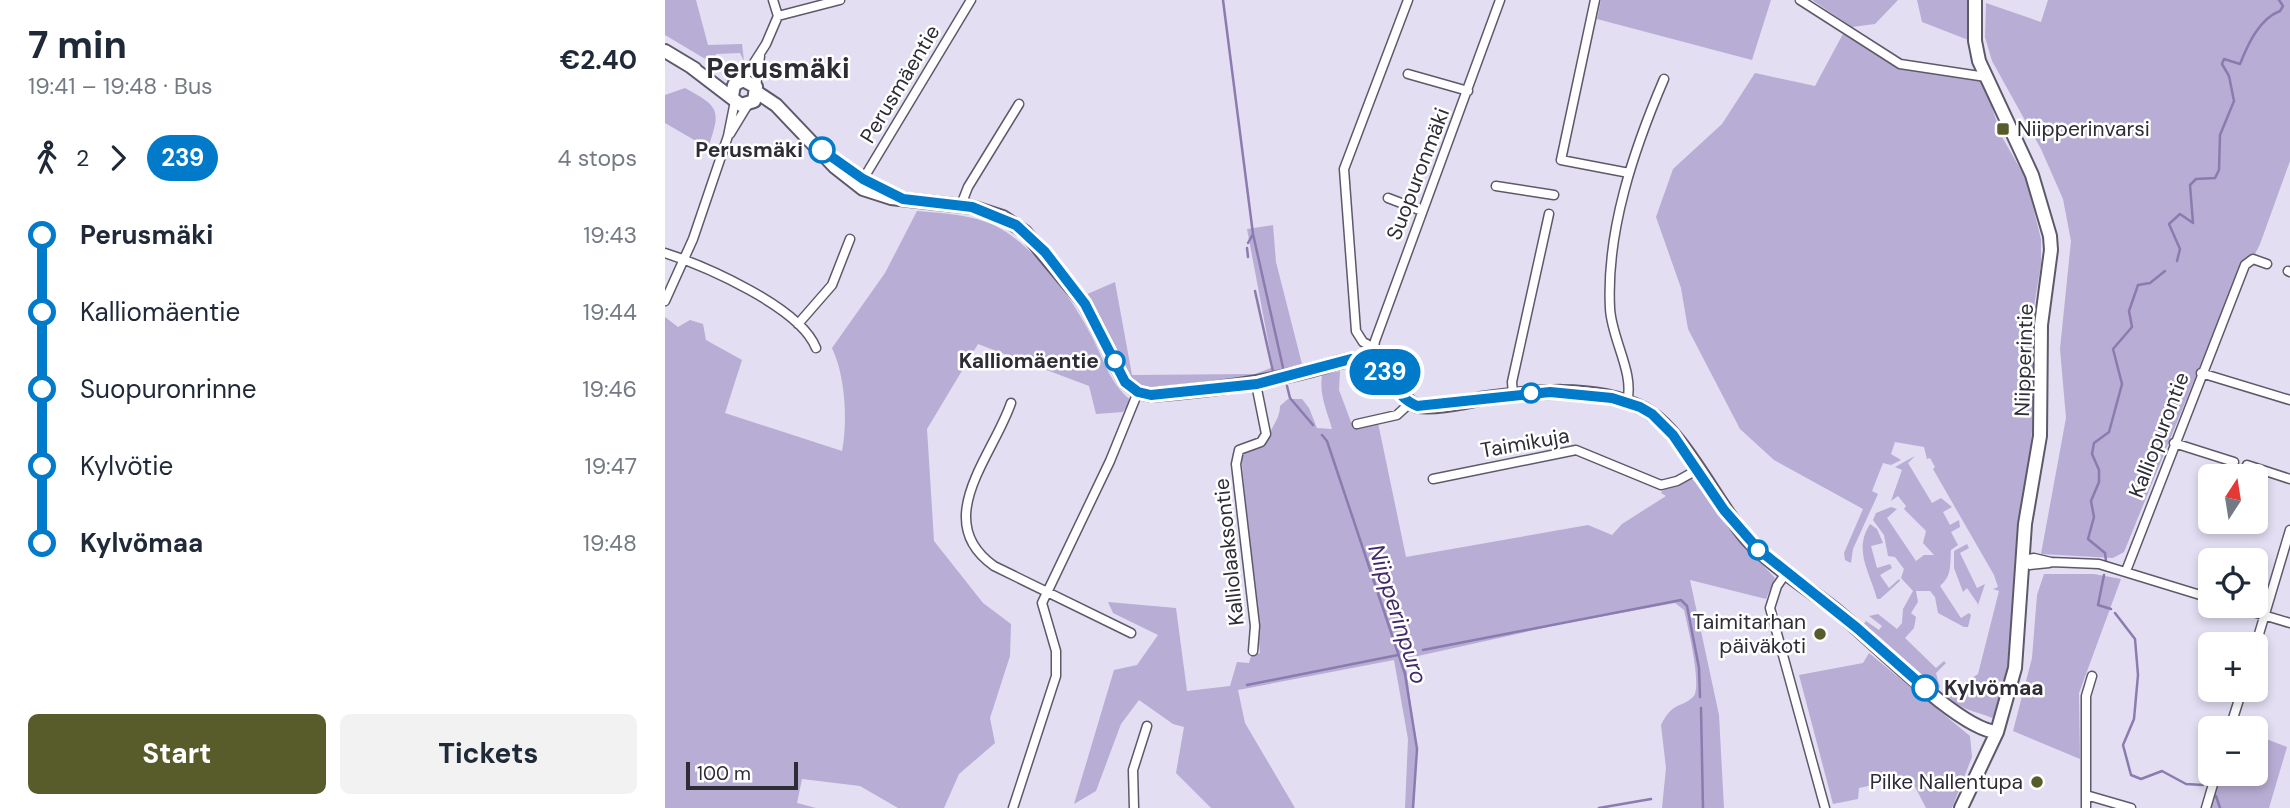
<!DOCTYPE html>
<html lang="en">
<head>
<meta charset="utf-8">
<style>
  :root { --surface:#fff; --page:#f2f2f3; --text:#1f2937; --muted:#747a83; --accent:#585c2a }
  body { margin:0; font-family:"DM Sans",sans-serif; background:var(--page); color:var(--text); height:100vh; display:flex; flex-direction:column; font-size:26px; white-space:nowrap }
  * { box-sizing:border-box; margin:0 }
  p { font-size:23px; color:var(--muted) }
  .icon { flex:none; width:38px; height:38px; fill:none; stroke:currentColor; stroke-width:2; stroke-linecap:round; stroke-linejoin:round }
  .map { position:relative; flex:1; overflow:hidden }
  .panel { display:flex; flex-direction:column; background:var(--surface); width:665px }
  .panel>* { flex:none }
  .badge { padding:0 14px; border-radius:23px; font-size:24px; line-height:46px }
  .needle { width:46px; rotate:12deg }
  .tools { position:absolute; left:1533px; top:464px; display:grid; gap:14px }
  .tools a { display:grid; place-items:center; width:70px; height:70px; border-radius:10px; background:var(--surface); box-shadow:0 4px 10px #0003; font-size:35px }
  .scale { position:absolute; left:21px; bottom:18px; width:112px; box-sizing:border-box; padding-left:7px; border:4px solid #2e2c34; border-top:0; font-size:19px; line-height:24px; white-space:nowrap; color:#2e2c34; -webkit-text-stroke:5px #fff; paint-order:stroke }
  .map>.badge { position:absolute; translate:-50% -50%; box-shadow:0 0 0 4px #fff }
  .legs { display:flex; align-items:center; gap:10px; height:77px; padding:0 28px; font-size:23px }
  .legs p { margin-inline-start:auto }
  .overview { display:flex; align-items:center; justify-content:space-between; height:119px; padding:0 28px }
  h1 { font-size:38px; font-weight:700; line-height:52px }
  .action { display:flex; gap:14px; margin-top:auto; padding:14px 28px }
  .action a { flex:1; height:80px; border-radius:10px; background:var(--accent); color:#fff; font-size:28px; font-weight:700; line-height:80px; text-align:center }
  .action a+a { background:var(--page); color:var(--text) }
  ul { padding:0 28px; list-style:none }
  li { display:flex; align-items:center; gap:24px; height:77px; font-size:26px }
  li i { display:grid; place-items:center; width:10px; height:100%; margin:0 9px; background:currentColor }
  li i::after { content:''; width:18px; height:18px; margin:-9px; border:5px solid; border-radius:50%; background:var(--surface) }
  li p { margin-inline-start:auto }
  li:first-child i { background:linear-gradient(#0000 50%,currentColor 0) }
  li:last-child i { background:linear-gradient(currentColor 50%,#0000 0) }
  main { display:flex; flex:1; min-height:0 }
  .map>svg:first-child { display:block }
</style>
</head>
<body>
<main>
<section class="panel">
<div class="overview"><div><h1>7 min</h1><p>19:41 – 19:48 · Bus</p></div><b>€2.40</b></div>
<div class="legs"><svg class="icon" aria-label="walk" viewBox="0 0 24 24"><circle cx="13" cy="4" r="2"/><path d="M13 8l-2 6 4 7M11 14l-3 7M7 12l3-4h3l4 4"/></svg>2<svg class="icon" aria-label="forward" viewBox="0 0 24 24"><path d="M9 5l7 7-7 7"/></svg><b class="badge" style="background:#007ac9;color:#fff">239</b><p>4 stops</p></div>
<ul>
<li><i style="color:#007ac9"></i><b>Perusmäki</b><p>19:43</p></li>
<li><i style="color:#007ac9"></i><span>Kalliomäentie</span><p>19:44</p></li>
<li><i style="color:#007ac9"></i><span>Suopuronrinne</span><p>19:46</p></li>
<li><i style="color:#007ac9"></i><span>Kylvötie</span><p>19:47</p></li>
<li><i style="color:#007ac9"></i><b>Kylvömaa</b><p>19:48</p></li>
</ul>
<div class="action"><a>Start</a><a>Tickets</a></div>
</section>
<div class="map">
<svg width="1625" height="808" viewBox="0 0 1625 808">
  <rect width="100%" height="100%" fill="#e3def2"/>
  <path fill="#b8add4" d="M0 0H31L43 45 77 44 79 61 75 53 51 54V63H47L0 35Z
    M936 0H1106L1087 60 932 19Z
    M1147 0H1233L1210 24 1187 27Z
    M1252 0H1307L1306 41 1257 22Z
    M1383 0H1625V161L1595 244 1589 256 1577 263 1459 552 1448 558 1376 554 1401 418 1395 349 1406 241 1398 199 1376 149 1327 61 1320 37 1321 3 1376 22Z
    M1179 32 1232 67 1318 80 1336 135 1361 179 1376 239V264L1366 325 1369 387 1365 472 1348 651 1331 716 1327 718C1312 711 1291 710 1280 692L1282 684 1289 690 1313 674 1334 591 1328 589 1333 587 1329 575 1268 469 1270 467 1265 458 1262 459 1259 447 1230 442 1226 454 1236 460 1226 465 1218 463 1207 491 1213 494 1188 549 1186 563 1180 560 1179 553 1198 509 1109 460 1075 429 1023 329 1016 288 991 217 1008 169 1057 124 1090 73 1150 86Z
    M20 88C55 107 56 110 43 148L0 123V95Z
    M252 211C275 213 299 214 321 222 364 237 407 297 427 337 439 360 445 384 466 400L458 412 431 414 424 386 313 344 262 429 269 541 318 603 346 624 345 656 325 718 330 743 294 774 279 808H233L195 786 137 779 132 803 151 808H0V317L13 327 25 320 38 324 41 340 77 360 60 413 177 451C183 420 180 375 167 348L220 273Z
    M608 225 611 262 638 368 571 383 479 390 470 383 420 295 450 282 467 375 590 374 608 367 582 229Z
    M675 371 674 390 686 422 712 418 741 557 923 525 947 535 957 524 1001 496 996 493 999 488 1025 477 1031 483 1064 529 1110 578 1101 599 1025 580 1054 715 1059 808H997L1001 768 996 725C1008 701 1015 709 1028 697 1038 688 1022 623 1019 610L1010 603 901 623 744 658 741 665 751 749 748 808H740L743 739 729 660 573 690 580 723 630 808H546L511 773 519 727 508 724 474 700 456 724 431 791 409 804 449 670 472 665 493 635 448 613 443 602 511 608 522 691 565 686 572 662 584 663 586 656 595 653 576 454 581 448 603 438C606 427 615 419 615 406L623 399H637L644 408 652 428 667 429C662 410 654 396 657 375Z
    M1250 456 1243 463 1267 503 1276 498 1287 507 1278 512 1285 525 1294 520 1295 527 1286 532 1293 545 1286 550C1285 565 1287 576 1275 586L1296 618 1304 613 1306 615 1303 627H1299L1273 613 1270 597 1265 591H1251L1253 602 1246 613 1251 617 1249 628 1240 638 1271 668 1279 661 1281 663 1271 673 1275 688 1246 667 1198 625 1201 621 1214 630 1217 626 1204 616 1213 614 1232 629 1237 623 1238 609 1248 591 1236 578 1239 569 1230 557 1223 556 1219 535 1208 520 1211 513 1226 507 1232 509 1222 518 1251 561 1259 555H1269L1258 543 1261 531 1239 509 1241 506 1233 496 1226 501 1237 470 1230 467Z
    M1205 524 1212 529 1218 543 1206 546 1212 568 1225 564 1227 568 1215 575 1224 588 1234 579 1235 581 1215 599H1212C1205 572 1188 551 1205 524Z
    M1302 544 1304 548 1295 553 1312 588 1320 584 1312 608 1313 604 1302 588 1298 592 1289 568V551Z
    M1379 574H1429L1456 579 1414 693 1415 759 1348 731 1367 658 1372 595Z
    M1204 653 1305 736 1307 757 1287 808H1261L1245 777 1194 788 1193 799 1168 804 1134 675 1198 663Z
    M1591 735 1622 747 1604 808H1544L1554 774H1591Z"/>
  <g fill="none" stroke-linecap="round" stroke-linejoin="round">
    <path stroke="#8b7baf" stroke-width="2.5" d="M558 0 588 234 619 372
      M583 243 588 234
      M582 248 583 257
      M1512 261 1515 249 1504 224 1515 214 1528 223 1525 185 1531 179 1550 178 1554 170 1555 135 1569 101 1564 76 1557 64 1559 59 1575 64C1583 44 1594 19 1615 11L1618 6 1614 0
      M590 291 609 376
      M622 386 625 398 648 425
      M657 435 662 441 740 674 752 749 748 808
      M1441 561 1440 553 1423 539 1429 517 1426 501 1434 482V470L1427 454 1429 443 1444 432 1457 384 1448 349 1467 327 1464 311 1473 285 1485 283 1500 271
      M1439 575 1433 605 1446 609
      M1450 613 1470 639 1473 675 1469 719 1458 745 1466 775 1476 779 1497 771 1521 784 1538 785
      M758 650 1016 600 1022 606 1034 668 1035 697
      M582 685 733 655
      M1036 708 1038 808
      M1551 796 1555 808
      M934 808 986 799"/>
    <g stroke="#5e596a" stroke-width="11">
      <path id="street" d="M930 0 896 160 964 173
        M1135 0 1235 64 1321 77
        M113 16 175 0
        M743 74 803 91
        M78 80 101 44 113 16 108 0
        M91 87 95 56
        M65 134 82 106
        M194 186 306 0
        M831 186 889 195
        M723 198 757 211
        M296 205 303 187 354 104
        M0 253C40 266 135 307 151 348
        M1623 271 1625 272
        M0 301 28 239 63 136 70 101
        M133 324 167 285 185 239
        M710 348 698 342 691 331 679 169 743 0
        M707 360 710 341 835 0
        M1536 373 1625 400
        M848 394 847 382 884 214
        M962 402C970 373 946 338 945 308 941 231 969 149 999 79
        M346 403C328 456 265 521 329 566L466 633
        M692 424 732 415 745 403
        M1509 443 1569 462
        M1582 465 1625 479
        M768 479 911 450 996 485 1012 481 1032 470
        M1358 560 1369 558 1386 562 1434 564 1545 598
        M1358 560 1365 565 1384 563
        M1461 571 1580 265 1588 259 1602 264
        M1121 573 1112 586 1105 608 1160 808
        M1568 606 1625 623
        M1591 644 1625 530
        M588 651 590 626 571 464 574 450 596 442 601 434 591 384
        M1565 728 1577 690
        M1421 795 1466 808
        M348 808 391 676V651L377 603 445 461 473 392
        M469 808 468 770 482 726
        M1421 808V696L1427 676
        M1541 808 1551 774"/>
    </g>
    <g stroke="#5e596a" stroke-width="16">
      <path id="secondary" d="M0 51 30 69
        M25 66 76 105 89 101 91 87 78 80 69 85 67 96
        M93 93 111 105 170 167 198 189 226 198 307 207 338 217 360 232 420 304 460 382 473 392 486 395C546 390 603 383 661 366 675 362 693 355 708 361 728 369 731 397 752 406 773 408 794 403 815 399 865 392 929 384 977 408 1017 428 1051 503 1082 539 1107 566 1140 586 1168 608 1203 635 1293 730 1332 732
        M1296 808 1332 732 1350 668 1360 524 1375 436 1376 325 1386 250 1385 236 1367 175 1314 61 1310 41V0"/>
    </g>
    <use href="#street" stroke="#fff" stroke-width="8"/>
    <use href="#secondary" stroke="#fff" stroke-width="12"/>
  </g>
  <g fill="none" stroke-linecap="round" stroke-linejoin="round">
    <g stroke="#fff" stroke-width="16">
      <path id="line-1" d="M157 150 198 179 238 199 307 207 351 225 380 252 420 304 460 382 473 392 486 395 592 384 686 359C730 358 719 392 752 406L885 392 947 398 975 407 987 414 1008 435 1059 510 1093 549 1192 628 1260 688"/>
    </g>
    <use href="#line-1" stroke="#007ac9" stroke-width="10"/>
  </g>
  <g fill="#585c2a" stroke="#fff" stroke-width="2.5">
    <rect x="1331" y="122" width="14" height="14" rx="3.5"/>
    <circle cx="1155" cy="634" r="7"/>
    <circle cx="1372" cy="782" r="7"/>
  </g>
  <g fill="#fff" stroke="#007ac9" stroke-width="3.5">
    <circle cx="157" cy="150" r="12"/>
    <circle cx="450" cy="361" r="9"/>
    <circle cx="866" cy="393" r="9"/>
    <circle cx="1093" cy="550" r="9"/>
    <circle cx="1260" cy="688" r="12"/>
  </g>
  <g text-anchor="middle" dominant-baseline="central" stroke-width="5" stroke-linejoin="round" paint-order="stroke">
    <g font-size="21" fill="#2e2c34" stroke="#fff">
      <text transform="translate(235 84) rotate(-59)">Perusmäentie</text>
      <text transform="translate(753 174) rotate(-69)">Suopuronmäki</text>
      <text transform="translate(1359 360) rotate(-88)">Niipperintie</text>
      <text transform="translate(1494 435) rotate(-69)">Kalliopurontie</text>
      <text transform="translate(860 443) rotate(-10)">Taimikuja</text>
      <text transform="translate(564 552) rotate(-96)">Kalliolaaksontie</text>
    </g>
    <g font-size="21" fill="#2e2c34" stroke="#fff" text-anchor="end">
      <text x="1352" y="129" text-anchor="start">Niipperinvarsi</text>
      <text x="1141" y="622">Taimitarhan<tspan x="1141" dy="24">päiväkoti</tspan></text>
      <text x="1358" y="782">Pilke Nallentupa</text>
    </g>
    <g font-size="21" font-weight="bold" fill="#2e2c34" stroke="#fff" text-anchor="end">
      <text x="138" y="150">Perusmäki</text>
      <text x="434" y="361">Kalliomäentie</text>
      <text x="1279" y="688" text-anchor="start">Kylvömaa</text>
    </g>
    <g font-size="23" font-style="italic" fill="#41296a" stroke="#fff">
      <text transform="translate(733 614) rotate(72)">Niipperinpuro</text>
    </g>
    <g font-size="28" font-weight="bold" fill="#2e2c34" stroke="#fff">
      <text x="113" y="68">Perusmäki</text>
    </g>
  </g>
</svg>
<div class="tools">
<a><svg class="needle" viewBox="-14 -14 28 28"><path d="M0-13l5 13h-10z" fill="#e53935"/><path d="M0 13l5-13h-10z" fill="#747a83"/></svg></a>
<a><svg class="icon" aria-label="locate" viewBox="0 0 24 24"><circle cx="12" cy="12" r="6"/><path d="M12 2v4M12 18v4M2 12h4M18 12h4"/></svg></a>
<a>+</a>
<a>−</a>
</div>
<div class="scale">100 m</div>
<b class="badge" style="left:720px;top:372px;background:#007ac9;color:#fff">239</b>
</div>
</main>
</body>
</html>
